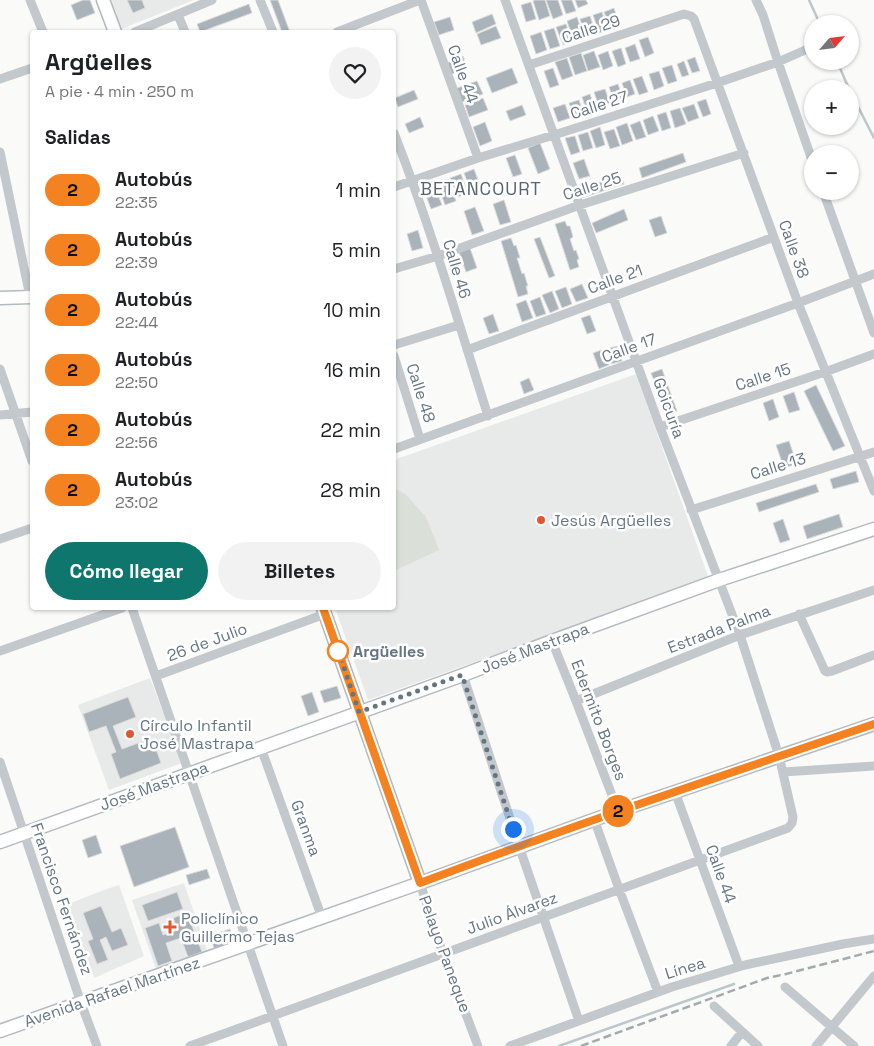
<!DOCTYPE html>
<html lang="es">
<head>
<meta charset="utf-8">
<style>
  :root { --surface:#fff; --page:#f2f2f2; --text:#202124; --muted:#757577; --accent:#0f766e }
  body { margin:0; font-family:"Space Grotesk",sans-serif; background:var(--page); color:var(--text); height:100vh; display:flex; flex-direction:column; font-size:19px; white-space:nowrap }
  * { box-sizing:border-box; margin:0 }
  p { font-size:16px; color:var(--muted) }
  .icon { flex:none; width:28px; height:28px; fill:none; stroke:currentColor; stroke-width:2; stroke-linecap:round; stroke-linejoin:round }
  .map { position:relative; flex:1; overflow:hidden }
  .drawer { position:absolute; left:30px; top:30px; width:366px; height:580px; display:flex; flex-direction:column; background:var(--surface); border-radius:5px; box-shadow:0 1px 4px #0004 }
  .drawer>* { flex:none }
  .badge { padding:0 10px; border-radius:16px; font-size:18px; line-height:32px }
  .needle { width:32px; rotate:62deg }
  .controls { position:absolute; left:804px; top:15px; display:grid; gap:10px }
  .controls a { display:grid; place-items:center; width:55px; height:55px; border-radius:50%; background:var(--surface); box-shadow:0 1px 4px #0004; font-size:25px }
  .you { position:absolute; width:25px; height:25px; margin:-12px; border:4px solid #fff; border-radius:50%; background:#1a73e8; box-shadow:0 0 0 8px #1a73e833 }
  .map>.badge { position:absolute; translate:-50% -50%; box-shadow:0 0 0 2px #fff }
  h2 { padding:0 15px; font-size:19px; line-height:45px }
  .round { display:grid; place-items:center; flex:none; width:52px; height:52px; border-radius:26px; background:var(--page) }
  .summary { display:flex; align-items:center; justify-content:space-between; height:85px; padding:0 15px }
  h1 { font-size:24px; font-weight:600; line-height:38px }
  .action { display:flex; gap:10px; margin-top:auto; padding:10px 15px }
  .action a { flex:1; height:58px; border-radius:30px; background:var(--accent); color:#fff; font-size:20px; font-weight:600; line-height:58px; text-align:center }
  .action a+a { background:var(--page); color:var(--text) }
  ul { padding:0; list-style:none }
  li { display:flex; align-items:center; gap:15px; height:60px; padding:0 15px }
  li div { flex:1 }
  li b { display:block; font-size:19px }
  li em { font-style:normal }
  li .badge { min-width:55px; font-weight:700; text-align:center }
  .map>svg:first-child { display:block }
</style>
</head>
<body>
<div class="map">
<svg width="874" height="1046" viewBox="0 0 874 1046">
  <rect width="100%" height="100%" fill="#fafaf8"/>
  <path fill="#e8e9e9" d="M109 0H194L121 29Z
    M636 374 709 579 368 700 335 608H394V460Z
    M150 678 182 763 109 790 78 705Z
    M184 883 208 953 157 972 132 900Z
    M119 885 144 956 94 978 68 904 104 890Z"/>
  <path fill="#dadfd7" d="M394 488 405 494 426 517 439 550 394 571Z"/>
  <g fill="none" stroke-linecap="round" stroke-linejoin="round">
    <path stroke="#bbc7cb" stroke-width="2.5" d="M809 0 820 24
      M837 61 849 89
      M850 91 874 138
      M559 1046 734 984"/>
  </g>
  <path fill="#aab3b9" stroke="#dcdcda" d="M83 0H90L95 13 77 20 71 5Z
    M127 0H142L145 8 133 13Z
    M270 0H278L290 32H282Z
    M535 0H545L550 16 539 20 533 1Z
    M546 0H558L563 15 553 19Z
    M561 0H572L576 11 566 14Z
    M575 0H586L588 4 578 8Z
    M531 2 536 19 526 22 521 5Z
    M249 4 252 13 200 32 197 24Z
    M614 8 620 27 611 30 604 12Z
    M602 12 608 30 599 33 593 15Z
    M492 14 496 24 476 33 472 22Z
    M590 16 596 34 586 37 580 19Z
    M450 17 454 30 439 35 434 22Z
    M577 17 584 38 574 42 567 21Z
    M566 24 572 41 563 45 556 27Z
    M496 26 501 38 481 45 477 34Z
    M554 28 560 46 550 49 544 31Z
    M541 32 547 50 536 54 530 36Z
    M648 37 654 53 645 57 639 40Z
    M635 44 640 59 630 62 625 48Z
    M621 48 626 64 618 67 612 51Z
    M594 51 600 67 588 71 583 55Z
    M608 51 613 66 603 70 598 55Z
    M581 53 587 71 575 75 569 57Z
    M463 56 467 67 452 74 447 63Z
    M695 57 700 71 692 73 687 60Z
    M567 58 573 76 562 80 555 62Z
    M684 61 689 75 682 77 677 64Z
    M672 65 677 81 668 84 662 68Z
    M512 68 518 83 492 93 486 78Z
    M553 68 559 85 550 88 544 71Z
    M659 71 664 86 654 90 649 74Z
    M642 76 648 92 639 95 633 79Z
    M630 80 635 94 627 97 622 83Z
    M477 81 483 94 462 102 457 88Z
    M618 84 623 98 614 101 609 87Z
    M605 89 610 103 599 107 594 92Z
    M414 90 418 99 398 107 395 98Z
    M590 94 595 109 587 112 582 97Z
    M483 98 488 110 469 117 465 105Z
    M706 99 711 114 703 117 697 102Z
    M579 100 583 112 574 116 569 103Z
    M565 104 570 118 558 122 553 108Z
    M694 104 699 118 688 122 682 108Z
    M522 105 526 115 510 121 506 111Z
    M680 108 686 124 675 128 670 111Z
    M666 112 671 128 662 131 657 115Z
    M653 116 659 131 648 135 643 120Z
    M420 117 424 127 409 133 405 124Z
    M640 121 646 137 636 140 630 125Z
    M485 122 492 141 480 146 473 127Z
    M627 123 633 141 622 145 616 127Z
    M600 127 605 145 596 148 590 131Z
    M614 129 620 146 610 149 604 132Z
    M588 132 593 148 583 151 578 135Z
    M575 136 580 152 571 155 565 138Z
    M540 143 550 169 538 174 528 148Z
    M683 153 686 162 642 178 639 168Z
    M515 155 522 174 513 177 506 158Z
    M584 159 590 176 579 179 573 163Z
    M474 169 481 188 471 192 464 173Z
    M461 174 468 193 458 197 450 178Z
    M621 175 624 184 582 198 579 189Z
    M448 179 456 201 445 205 437 183Z
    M434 184 442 205 431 209 423 188Z
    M504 200 511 222 500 225 493 204Z
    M475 207 484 231 472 235 464 211Z
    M624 209 628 220 596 233 592 223Z
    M661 216 667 233 655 237 649 220Z
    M565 221 567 226H570L573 237 570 239 574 251 576 250 579 259 577 260 579 267 570 270 555 224Z
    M418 230 423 248 412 251 407 234Z
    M540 237 555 276 549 278 534 239Z
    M511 238 514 246 516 245 520 258H517L522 274 524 273 528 286H526L528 294 518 297 501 241Z
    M470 248 477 268 466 272 459 252Z
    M582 284 588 298 576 302 570 289Z
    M566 287 572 304 562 308 555 291Z
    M552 291 559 309 550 313 542 295Z
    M540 297 546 314 536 317 530 301Z
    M526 300 533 318 522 322 516 304Z
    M493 314 499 331 489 334 483 318Z
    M590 315 596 331 587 334 581 318Z
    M617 346 622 361 611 364 607 349Z
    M604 349 609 365 599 369 593 353Z
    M662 369 677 411 667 415 651 373Z
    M529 378 534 390 524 394 520 382Z
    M816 385 845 446 833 451 804 391Z
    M794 392 800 410 789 413 783 396Z
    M773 399 779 417 769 421 763 403Z
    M789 441 797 464 784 468 776 445Z
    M856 471 859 482 833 489 830 479Z
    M816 484 819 492 759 512 756 503Z
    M839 514 843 527 807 539 803 526Z
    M783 519 790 540 780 543 773 523Z
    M337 686 341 698 324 703 320 691Z
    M312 692 319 712 308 716 301 696Z
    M128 697 136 717 113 726 122 749 152 738 161 763 120 779 111 754 116 752 106 726 89 732 83 714Z
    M175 827 189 867 134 887 120 846Z
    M96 835 102 853 88 858 82 840Z
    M207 869 210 878 189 885 186 875Z
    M177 892 183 909 148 921 142 905Z
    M101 906 112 932 121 928 128 945 112 951 106 937 100 940 108 960 97 964 88 941 93 939 83 913Z
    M187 913 202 952 188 957 181 938 166 943 172 961 158 966 145 928 159 923 163 935 178 930 173 918Z
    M230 929 234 942 214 948 210 936Z"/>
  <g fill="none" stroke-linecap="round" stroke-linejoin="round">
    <g stroke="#b3babf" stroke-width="15">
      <path id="secondary" d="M103 0 115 32
        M0 298 32 297
        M323 608 420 883
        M0 842 463 675 552 641 719 580 874 529
        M0 1031 420 883 618 811 675 792 874 724"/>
    </g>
    <path stroke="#c3c8cc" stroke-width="9" d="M30 0 43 32
      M260 0 273 32
      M421 0 478 158
      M756 0 763 15 778 62 812 160
      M178 15 185 32
      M135 32 212 0
      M337 32 420 0
      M529 65 684 14 691 16 694 19 798 303 874 491
      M0 79 32 68
      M394 133C430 225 458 321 488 416
      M0 152 28 287 32 292
      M394 187 478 158 554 135 717 83 778 62 812 47
      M823 191 874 333
      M394 269 438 256 580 205 744 153
      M394 345 459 325
      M467 350 774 237
      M394 356 420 439
      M0 369 32 461
      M0 415 32 412
      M660 427 825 372 874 354
      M394 449 798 303 874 274
      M691 510 874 452
      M0 539 32 528
      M132 608 283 1046
      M799 614 825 671 827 672 832 671 874 655
      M552 641 576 701 618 811
      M0 651 122 608
      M463 675 519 846 579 1021
      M156 676 325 614
      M576 701 740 635 874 590
      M261 748 322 918
      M0 762 81 1003 97 1046
      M783 772 874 766
      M675 792 739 966
      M594 819 619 889 658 992
      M420 883 443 954 478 1046
      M785 987 854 1046
      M714 1006 758 1046
      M190 1046 788 828 792 823 793 817 779 756 740 635 660 427 505 0
      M510 1046 672 987 745 965 843 944 874 939
      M731 1046 742 1032
      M816 1046 874 976"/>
    <use href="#secondary" stroke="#fff" stroke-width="12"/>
    <path stroke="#a2aab0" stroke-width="2.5" stroke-dasharray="8 4" stroke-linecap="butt" d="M581 1046 767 978 786 974 874 951"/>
  </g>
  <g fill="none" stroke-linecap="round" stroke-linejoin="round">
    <g stroke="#fff" stroke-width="11">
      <path id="line" d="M323 608 420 883C570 826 722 776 874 724"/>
    </g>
    <use href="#line" stroke="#f58220" stroke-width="8"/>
    <path stroke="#657683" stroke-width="5" stroke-dasharray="0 9" d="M338 651 337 647 359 712 462 675 513 829"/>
  </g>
  <g fill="#e4572e" stroke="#fff" stroke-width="2">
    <circle cx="541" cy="520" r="5"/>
    <circle cx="130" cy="734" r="5"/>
    <path d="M167.5 919.5h5v5h5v5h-5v5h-5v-5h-5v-5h5z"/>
  </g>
  <circle fill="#fff" stroke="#f58220" stroke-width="2.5" cx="338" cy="651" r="10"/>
  <g text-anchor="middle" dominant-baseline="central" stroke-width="5" stroke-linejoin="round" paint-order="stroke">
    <g font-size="16" fill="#657683" stroke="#fff">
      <text transform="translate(591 29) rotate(-18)">Calle 29</text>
      <text transform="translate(463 74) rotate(70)">Calle 44</text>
      <text transform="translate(599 105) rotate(-18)">Calle 27</text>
      <text transform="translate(592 186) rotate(-18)">Calle 25</text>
      <text transform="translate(794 249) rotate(70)">Calle 38</text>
      <text transform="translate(457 269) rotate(73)">Calle 46</text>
      <text transform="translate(615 279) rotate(-20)">Calle 21</text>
      <text transform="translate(629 348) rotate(-20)">Calle 17</text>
      <text transform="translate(763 377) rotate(-18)">Calle 15</text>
      <text transform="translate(421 393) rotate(72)">Calle 48</text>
      <text transform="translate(669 408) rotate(70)">Goicuría</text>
      <text transform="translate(778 466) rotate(-17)">Calle 13</text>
      <text transform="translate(719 629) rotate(-21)">Estrada Palma</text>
      <text transform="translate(207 642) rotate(-20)">26 de Julio</text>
      <text transform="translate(535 648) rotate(-21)">José Mastrapa</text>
      <text transform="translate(599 720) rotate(69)">Edermito Borges</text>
      <text transform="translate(154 786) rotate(-20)">José Mastrapa</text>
      <text transform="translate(306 828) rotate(70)">Granma</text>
      <text transform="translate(721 874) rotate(70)">Calle 44</text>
      <text transform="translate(62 899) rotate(71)">Francisco Fernández</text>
      <text transform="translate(512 913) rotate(-20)">Julio Álvarez</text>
      <text transform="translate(445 954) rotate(70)">Pelayo Paneque</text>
      <text transform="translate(685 968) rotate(-17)">Línea</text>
      <text transform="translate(112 992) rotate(-19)">Avenida Rafael Martínez</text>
    </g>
    <g font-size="16" fill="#657683" stroke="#fff" text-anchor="start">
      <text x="551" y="520">Jesús Argüelles</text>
      <text x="140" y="725">Círculo Infantil<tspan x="140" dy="18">José Mastrapa</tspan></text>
      <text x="181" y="918">Policlínico<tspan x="181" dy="18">Guillermo Tejas</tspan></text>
    </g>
    <g font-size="16" font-weight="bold" fill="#657683" stroke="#fff" text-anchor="start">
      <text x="353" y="651">Argüelles</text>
    </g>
    <g font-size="18" letter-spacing="1" fill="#57646e" stroke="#fff">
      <text x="481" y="188">BETANCOURT</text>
    </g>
  </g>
</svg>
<div class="controls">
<a><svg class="needle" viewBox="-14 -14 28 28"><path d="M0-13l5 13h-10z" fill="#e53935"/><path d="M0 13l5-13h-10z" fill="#757577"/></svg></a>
<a>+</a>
<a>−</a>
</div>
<div class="you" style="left:513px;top:829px"></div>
<b class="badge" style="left:618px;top:811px;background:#f58220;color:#111">2</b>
<section class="drawer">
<div class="summary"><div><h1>Argüelles</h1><p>A pie · 4 min · 250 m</p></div><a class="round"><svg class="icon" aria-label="heart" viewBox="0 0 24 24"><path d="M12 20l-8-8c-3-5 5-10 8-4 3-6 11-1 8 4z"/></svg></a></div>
<h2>Salidas</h2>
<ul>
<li><span class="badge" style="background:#f58220;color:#111">2</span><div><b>Autobús</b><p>22:35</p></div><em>1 min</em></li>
<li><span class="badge" style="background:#f58220;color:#111">2</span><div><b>Autobús</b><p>22:39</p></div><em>5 min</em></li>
<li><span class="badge" style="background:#f58220;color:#111">2</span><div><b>Autobús</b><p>22:44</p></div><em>10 min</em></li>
<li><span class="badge" style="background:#f58220;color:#111">2</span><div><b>Autobús</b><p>22:50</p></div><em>16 min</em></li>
<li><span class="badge" style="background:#f58220;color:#111">2</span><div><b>Autobús</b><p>22:56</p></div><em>22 min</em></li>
<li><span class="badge" style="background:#f58220;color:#111">2</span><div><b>Autobús</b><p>23:02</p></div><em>28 min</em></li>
</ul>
<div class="action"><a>Cómo llegar</a><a>Billetes</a></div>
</section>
</div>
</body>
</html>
